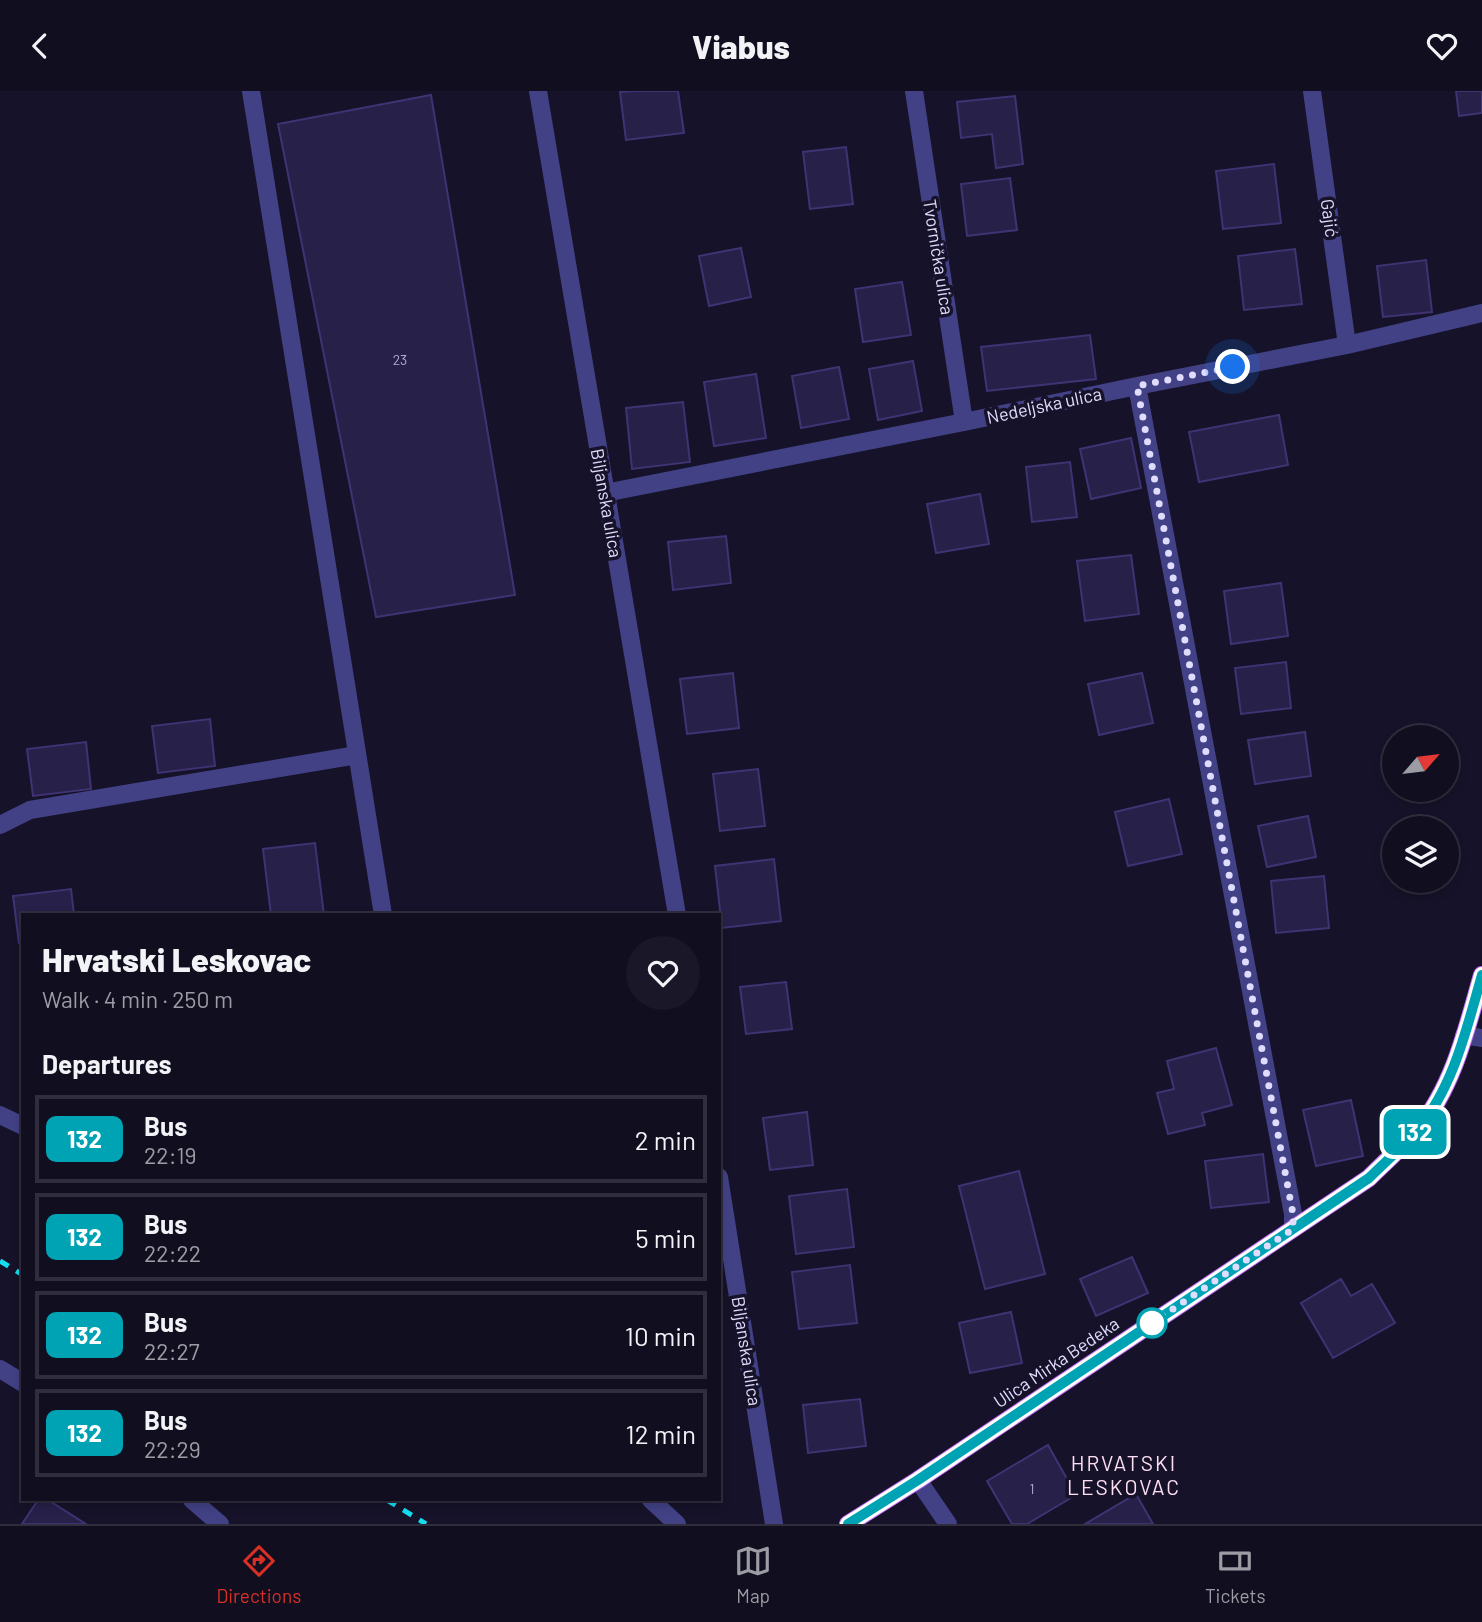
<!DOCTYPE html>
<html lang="en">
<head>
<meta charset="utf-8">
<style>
  :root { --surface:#100e1f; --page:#191728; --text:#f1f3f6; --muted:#9c9ca4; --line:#302e3d; --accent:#d93025 }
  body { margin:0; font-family:Barlow,sans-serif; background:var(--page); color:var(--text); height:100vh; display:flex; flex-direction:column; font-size:26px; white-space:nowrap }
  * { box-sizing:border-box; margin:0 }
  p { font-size:23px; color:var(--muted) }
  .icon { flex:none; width:38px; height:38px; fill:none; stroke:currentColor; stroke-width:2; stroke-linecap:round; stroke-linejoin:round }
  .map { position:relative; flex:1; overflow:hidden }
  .side { position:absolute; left:21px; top:822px; width:700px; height:588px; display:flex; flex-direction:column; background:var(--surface); border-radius:0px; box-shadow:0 4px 10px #0003,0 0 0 2px var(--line) }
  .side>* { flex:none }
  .badge { padding:0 14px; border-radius:10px; font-size:24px; line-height:46px }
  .needle { width:46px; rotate:62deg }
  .tools { position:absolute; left:1382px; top:634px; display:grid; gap:14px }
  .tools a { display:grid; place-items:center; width:77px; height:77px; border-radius:50%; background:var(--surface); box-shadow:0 4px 10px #0003,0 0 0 2px var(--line); font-size:35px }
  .you { position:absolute; width:35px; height:35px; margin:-18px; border:5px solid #fff; border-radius:50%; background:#1a73e8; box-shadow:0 0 0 10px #1a73e833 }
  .map>.badge { position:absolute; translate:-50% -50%; box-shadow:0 0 0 4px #fff }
  h2 { padding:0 21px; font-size:26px; line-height:63px }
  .round { display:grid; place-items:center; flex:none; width:74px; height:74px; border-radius:37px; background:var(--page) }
  .overview { display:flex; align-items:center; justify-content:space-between; height:119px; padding:0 21px }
  h1 { font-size:33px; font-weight:800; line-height:52px }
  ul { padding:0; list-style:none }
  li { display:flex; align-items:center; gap:21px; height:88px; margin:0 14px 10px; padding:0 7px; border:4px solid var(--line); border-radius:0px }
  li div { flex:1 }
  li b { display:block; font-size:26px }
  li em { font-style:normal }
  li .badge { min-width:77px; font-weight:700; text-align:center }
  header { display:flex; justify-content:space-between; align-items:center; height:91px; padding:0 21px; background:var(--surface); font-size:32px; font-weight:800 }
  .menu { display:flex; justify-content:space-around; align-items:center; height:98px; border-top:2px solid var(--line); background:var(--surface); font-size:19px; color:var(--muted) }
  .menu a { display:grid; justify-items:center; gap:4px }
  .menu .active { color:var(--accent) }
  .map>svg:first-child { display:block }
</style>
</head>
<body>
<header><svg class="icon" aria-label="back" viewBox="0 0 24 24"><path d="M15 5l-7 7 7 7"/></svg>Viabus<svg class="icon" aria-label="heart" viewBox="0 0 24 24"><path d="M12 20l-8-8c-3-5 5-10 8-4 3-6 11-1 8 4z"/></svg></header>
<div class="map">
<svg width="1482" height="1433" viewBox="0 0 1482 1433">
  <rect width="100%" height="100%" fill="#161229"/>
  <path fill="#272049" stroke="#3f3373" stroke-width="2" d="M632 0H678L684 42 626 49 620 1Z
    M1456 0H1482V22L1459 25Z
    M431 4 515 504 376 526 278 33Z
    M1015 5 1023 73 996 77 992 43 961 47 957 11Z
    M846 56 853 113 810 118 803 61Z
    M1274 73 1281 132 1223 138 1216 80Z
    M1010 87 1017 139 967 145 961 93Z
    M741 157 751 206 709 215 699 165Z
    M1295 158 1302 213 1244 219 1238 165Z
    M1426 169 1432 221 1383 226 1377 175Z
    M902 191 911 244 863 251 855 198Z
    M1090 244 1096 288 987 300 981 256Z
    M913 270 922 320 878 329 869 278Z
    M839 276 849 328 801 337 792 285Z
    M756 283 766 347 714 355 704 291Z
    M683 311 690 371 632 378 626 317Z
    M1279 324 1288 374 1199 391 1189 341Z
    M1131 347 1141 397 1091 408 1080 358Z
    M1070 371 1077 426 1032 431 1026 376Z
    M980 403 989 453 936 462 927 413Z
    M726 445 731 492 673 499 668 451Z
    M1131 464 1139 523 1085 530 1077 470Z
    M1281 492 1288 545 1231 553 1224 500Z
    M1286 571 1291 617 1241 623 1235 577Z
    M733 582 739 637 687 643 680 588Z
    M1142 582 1153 632 1099 644 1088 593Z
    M210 628 215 675 158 682 152 635Z
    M1305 641 1311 685 1255 693 1248 649Z
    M86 651 91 698 33 705 27 658Z
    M758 678 765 735 720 740 713 683Z
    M1169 708 1182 763 1128 775 1115 721Z
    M1308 725 1316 766 1267 776 1258 735Z
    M315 752 324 824H271L263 758Z
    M774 768 781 830 722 837 715 775Z
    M1324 785 1329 837 1276 842 1271 790Z
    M71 798 74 824H23V852H19L13 805Z
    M786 891 792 938 746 943 740 896Z
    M1216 957 1232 1014 1202 1022 1205 1034 1168 1043 1157 1002 1174 998 1167 970Z
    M1351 1009 1363 1065 1316 1075 1303 1019Z
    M807 1021 813 1074 770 1079 763 1027Z
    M1263 1063 1269 1111 1211 1117 1205 1070Z
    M1019 1080 1045 1183 985 1198 959 1095Z
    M847 1098 854 1156 796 1163 789 1105Z
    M1132 1166 1148 1202 1096 1225 1080 1188Z
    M850 1174 857 1232 799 1238 792 1181Z
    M1341 1188 1351 1205 1372 1193 1395 1232 1333 1267 1301 1212Z
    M1011 1221 1022 1272 970 1282 959 1232Z
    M860 1308 866 1355 808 1362 803 1314Z
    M1048 1354 1076 1404 1027 1433H1012L987 1390Z
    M1136 1403 1153 1433H1085Z
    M38 1409H48L86 1433H22Z"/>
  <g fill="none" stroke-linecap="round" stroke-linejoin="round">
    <path stroke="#424185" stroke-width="18" d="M251 0 383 824
      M538 0 677 824
      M914 0 964 331
      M1312 0 1347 254
      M1137 295 1293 1123V1138
      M605 402 964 331 1137 295 1347 254 1482 222
      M0 734 30 719 357 664
      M1464 944 1482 947
      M0 1024 23 1035
      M719 1086 774 1433
      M0 1278 23 1292
      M918 1389 948 1433
      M192 1409 220 1433
      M651 1409 677 1433"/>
    <path stroke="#bf6bf5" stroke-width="18" d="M848 1433 918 1389 1369 1087C1385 1071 1403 1055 1418 1038 1454 995 1467 936 1482 884"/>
    <path stroke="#15def0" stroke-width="5" stroke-dasharray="10 9" stroke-linecap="butt" d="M0 1170 23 1184
      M387 1409 426 1433"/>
  </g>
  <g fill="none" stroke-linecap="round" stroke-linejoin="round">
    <g stroke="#fff" stroke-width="16">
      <path id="line" d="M848 1433 918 1389 1369 1087C1385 1071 1404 1055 1418 1038 1454 995 1467 936 1482 884"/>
    </g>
    <use href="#line" stroke="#00a3b4" stroke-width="10"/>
    <path stroke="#e0dcfd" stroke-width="7" stroke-dasharray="0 12.6" d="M1152 1232 1293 1138V1123L1137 295 1233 276"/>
  </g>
  <circle fill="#fff" stroke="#00a3b4" stroke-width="3.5" cx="1152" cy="1232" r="14"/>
  <g text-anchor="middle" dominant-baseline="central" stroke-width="7" stroke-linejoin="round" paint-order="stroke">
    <g font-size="14" fill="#b2add0">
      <text x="400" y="268">23</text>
      <text x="1032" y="1397">1</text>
    </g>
    <g font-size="18" fill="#e0dcfd" stroke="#161229">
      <text transform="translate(1330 127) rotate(82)">Gajić</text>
      <text transform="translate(939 166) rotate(81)">Tvornička ulica</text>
      <text transform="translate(1044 314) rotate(-12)">Nedeljska ulica</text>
      <text transform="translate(607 412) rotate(80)">Biljanska ulica</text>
      <text transform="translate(747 1260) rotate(81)">Biljanska ulica</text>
      <text transform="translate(1056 1271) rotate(-34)">Ulica Mirka Bedeka</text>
    </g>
    <g font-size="21" letter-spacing="2" fill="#fddef2" stroke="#161229">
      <text x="1124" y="1371">HRVATSKI<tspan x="1124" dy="24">LESKOVAC</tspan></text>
    </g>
  </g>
</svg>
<div class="tools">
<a><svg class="needle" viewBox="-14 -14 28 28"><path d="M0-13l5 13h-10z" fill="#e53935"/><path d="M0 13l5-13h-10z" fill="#9c9ca4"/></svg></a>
<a><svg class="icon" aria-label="layers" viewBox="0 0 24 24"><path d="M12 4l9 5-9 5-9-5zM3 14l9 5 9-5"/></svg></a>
</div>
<div class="you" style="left:1233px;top:276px"></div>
<b class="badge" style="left:1415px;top:1041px;background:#00a3b4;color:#fff">132</b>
<section class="side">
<div class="overview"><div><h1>Hrvatski Leskovac</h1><p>Walk · 4 min · 250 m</p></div><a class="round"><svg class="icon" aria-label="heart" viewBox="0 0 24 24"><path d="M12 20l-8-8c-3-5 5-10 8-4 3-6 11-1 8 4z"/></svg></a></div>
<h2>Departures</h2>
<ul>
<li><span class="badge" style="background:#00a3b4;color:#fff">132</span><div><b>Bus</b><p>22:19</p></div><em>2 min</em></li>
<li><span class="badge" style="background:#00a3b4;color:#fff">132</span><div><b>Bus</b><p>22:22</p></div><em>5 min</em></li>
<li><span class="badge" style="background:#00a3b4;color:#fff">132</span><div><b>Bus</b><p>22:27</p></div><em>10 min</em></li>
<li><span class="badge" style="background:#00a3b4;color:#fff">132</span><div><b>Bus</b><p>22:29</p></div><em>12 min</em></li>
</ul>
</section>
</div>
<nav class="menu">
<a class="active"><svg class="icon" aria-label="directions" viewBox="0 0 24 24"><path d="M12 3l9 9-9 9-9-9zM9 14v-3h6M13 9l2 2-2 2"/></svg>Directions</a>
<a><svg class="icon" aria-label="map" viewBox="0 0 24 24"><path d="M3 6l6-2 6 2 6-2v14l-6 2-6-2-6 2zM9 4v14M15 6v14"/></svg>Map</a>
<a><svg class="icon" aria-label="tickets" viewBox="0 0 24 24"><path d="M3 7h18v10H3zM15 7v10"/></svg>Tickets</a>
</nav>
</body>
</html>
